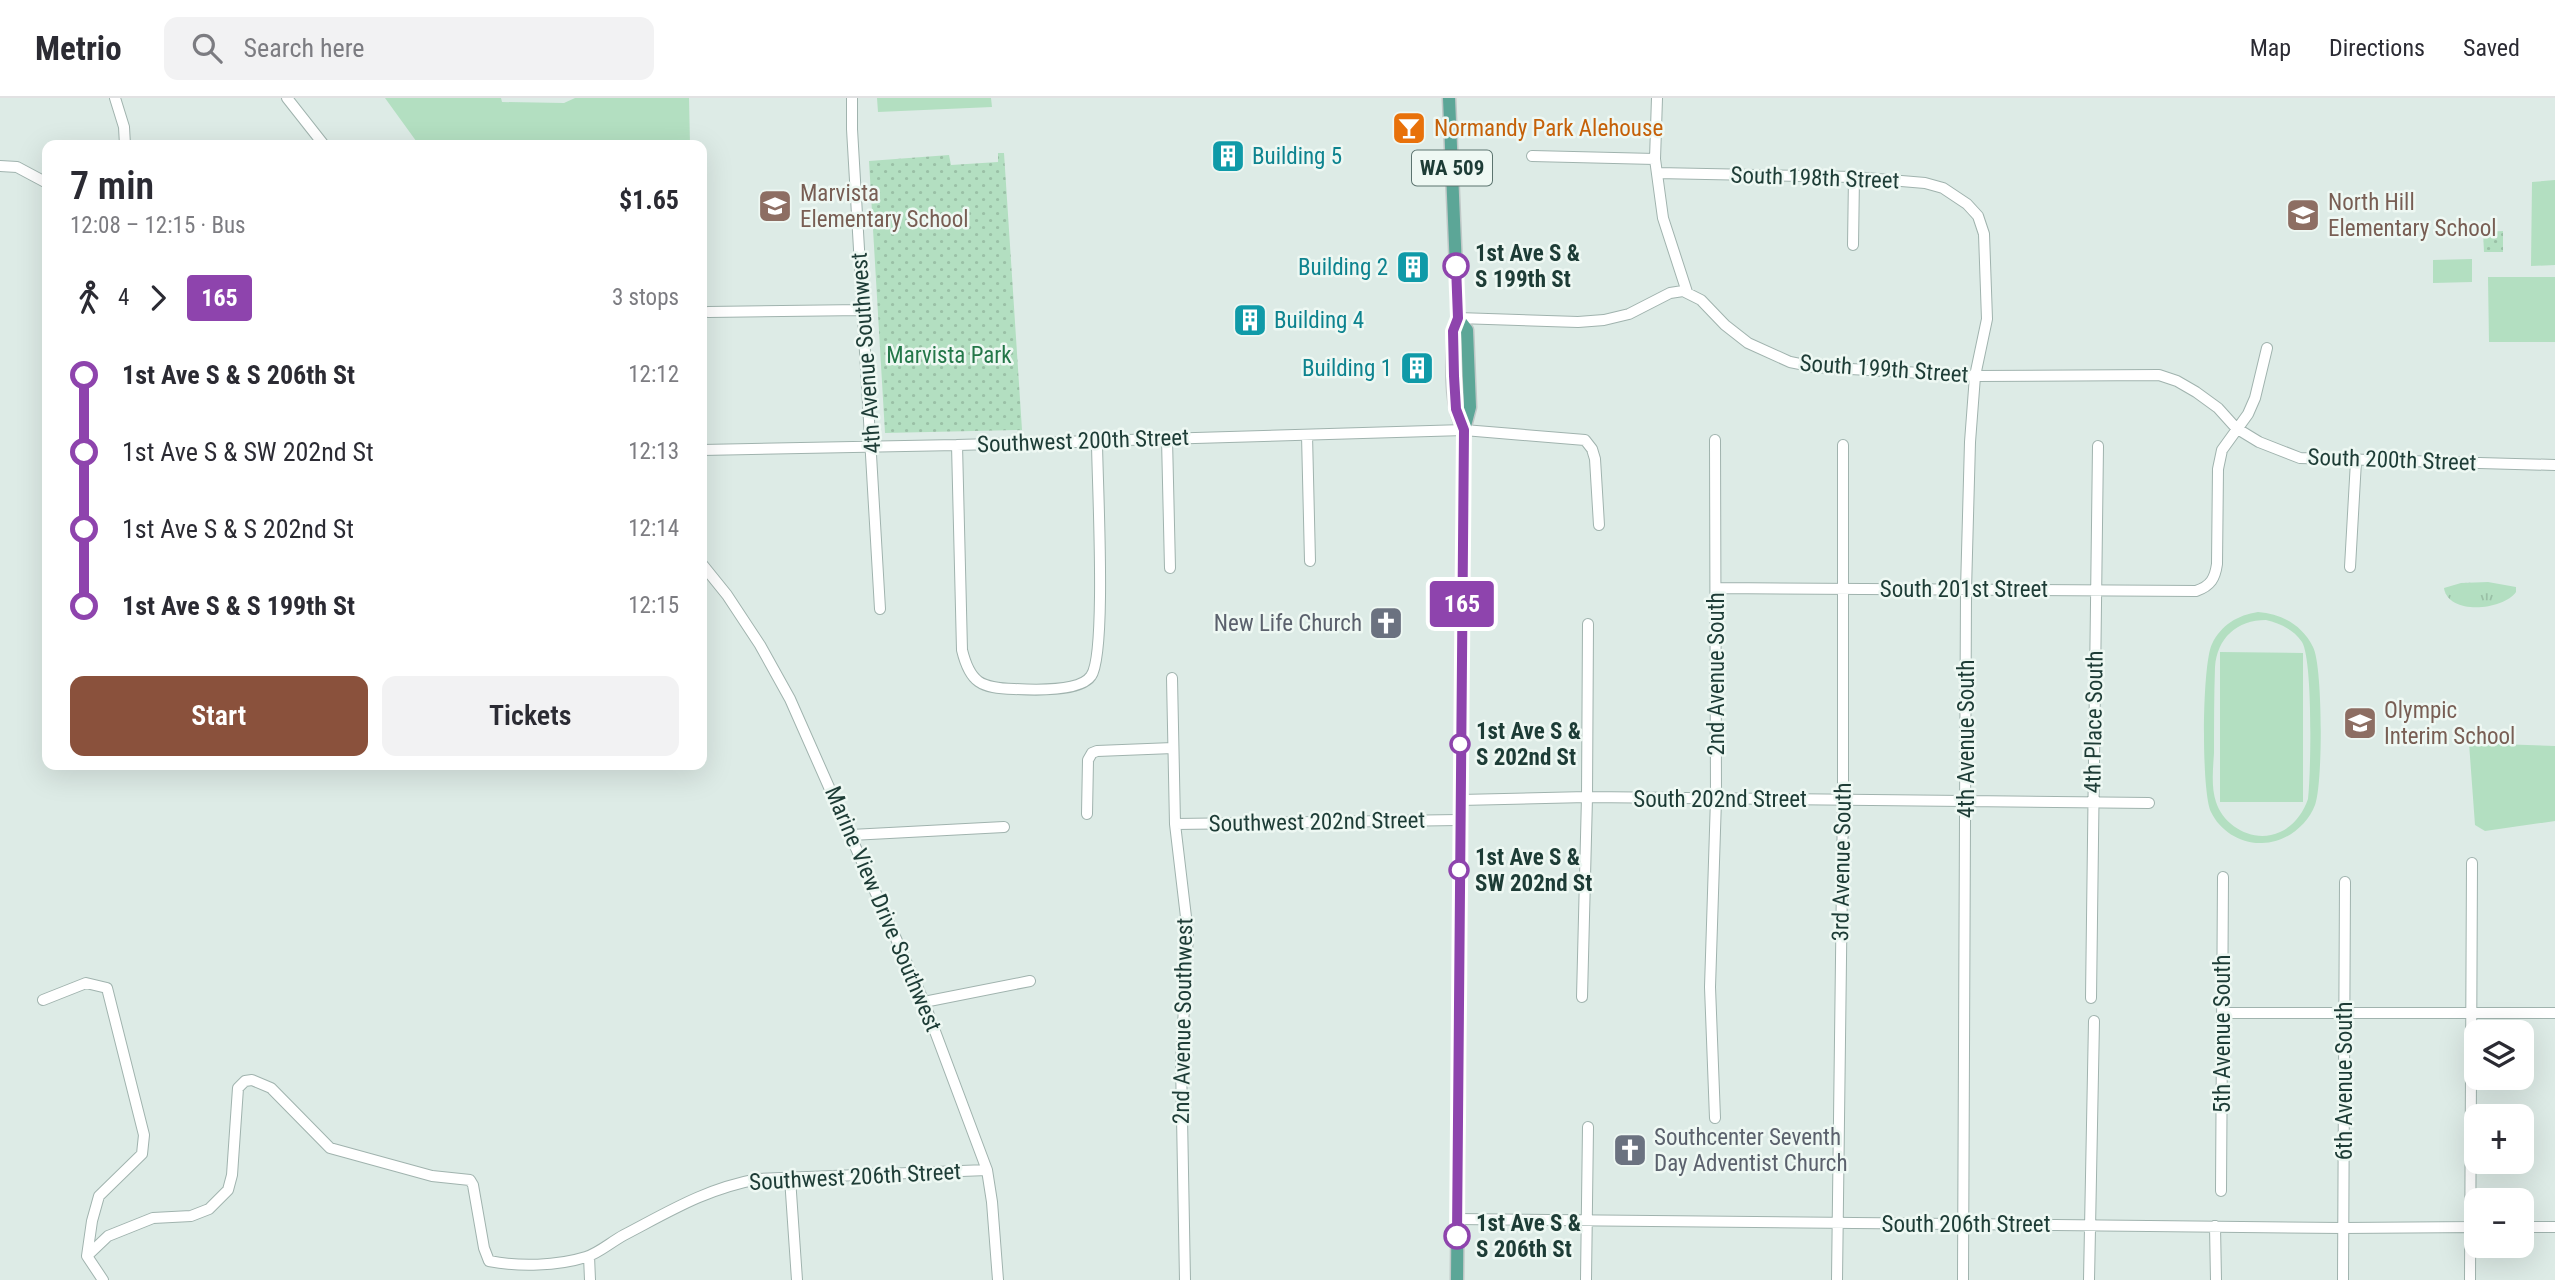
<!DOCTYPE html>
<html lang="en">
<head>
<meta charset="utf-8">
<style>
  :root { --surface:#fff; --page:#f2f2f3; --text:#2b2b33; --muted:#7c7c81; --line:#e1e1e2; --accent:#8a513c }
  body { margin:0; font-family:"Roboto Condensed",sans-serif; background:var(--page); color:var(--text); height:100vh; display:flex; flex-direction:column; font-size:26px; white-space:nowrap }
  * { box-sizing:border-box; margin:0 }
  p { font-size:23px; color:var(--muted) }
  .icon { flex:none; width:38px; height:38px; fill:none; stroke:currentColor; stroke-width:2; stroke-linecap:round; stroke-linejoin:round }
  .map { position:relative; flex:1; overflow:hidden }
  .details { position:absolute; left:42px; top:42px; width:665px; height:630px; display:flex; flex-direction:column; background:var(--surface); border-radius:14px; box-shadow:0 7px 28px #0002 }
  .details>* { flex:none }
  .badge { padding:0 14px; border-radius:5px; font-size:24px; line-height:46px }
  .tools { position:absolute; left:2464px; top:922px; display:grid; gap:14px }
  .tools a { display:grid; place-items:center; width:70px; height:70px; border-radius:14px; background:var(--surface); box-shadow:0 7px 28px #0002; font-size:35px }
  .map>.badge { position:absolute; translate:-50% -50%; box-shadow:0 0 0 4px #fff }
  .legs { display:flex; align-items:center; gap:10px; height:77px; padding:0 28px; font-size:23px }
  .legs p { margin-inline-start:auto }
  .summary { display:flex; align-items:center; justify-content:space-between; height:119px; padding:0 28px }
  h1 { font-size:38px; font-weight:600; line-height:52px }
  .cta { display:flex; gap:14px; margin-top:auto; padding:14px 28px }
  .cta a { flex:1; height:80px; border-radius:14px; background:var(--accent); color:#fff; font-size:28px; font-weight:600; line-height:80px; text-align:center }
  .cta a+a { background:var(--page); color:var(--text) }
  ul { padding:0 28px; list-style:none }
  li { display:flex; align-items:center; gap:24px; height:77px; font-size:26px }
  li i { display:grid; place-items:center; width:10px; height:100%; margin:0 9px; background:currentColor }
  li i::after { content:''; width:18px; height:18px; margin:-9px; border:5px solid; border-radius:50%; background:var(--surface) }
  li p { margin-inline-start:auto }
  li:first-child i { background:linear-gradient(#0000 50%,currentColor 0) }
  li:last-child i { background:linear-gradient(currentColor 50%,#0000 0) }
  header { display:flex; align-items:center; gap:42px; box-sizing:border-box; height:98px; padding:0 35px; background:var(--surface); border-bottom:2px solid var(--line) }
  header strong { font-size:33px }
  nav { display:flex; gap:38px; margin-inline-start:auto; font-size:24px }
  .search { width:490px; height:63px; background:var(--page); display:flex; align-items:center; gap:18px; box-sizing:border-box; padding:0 24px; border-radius:14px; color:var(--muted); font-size:26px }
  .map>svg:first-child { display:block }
</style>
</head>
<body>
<header>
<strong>Metrio</strong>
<div class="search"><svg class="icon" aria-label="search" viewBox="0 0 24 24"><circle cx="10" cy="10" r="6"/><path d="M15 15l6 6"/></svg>Search here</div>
<nav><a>Map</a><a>Directions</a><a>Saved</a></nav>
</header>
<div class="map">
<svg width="2555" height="1182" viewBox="0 0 2555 1182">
  <defs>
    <pattern id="grass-tufts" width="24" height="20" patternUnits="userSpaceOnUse" patternTransform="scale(1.75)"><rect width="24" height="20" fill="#b3dfc1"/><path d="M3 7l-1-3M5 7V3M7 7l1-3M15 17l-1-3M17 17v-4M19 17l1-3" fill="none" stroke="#9ac0a6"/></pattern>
    <pattern id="park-dots" width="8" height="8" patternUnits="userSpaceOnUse" patternTransform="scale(1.75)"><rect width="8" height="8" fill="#b3dfc1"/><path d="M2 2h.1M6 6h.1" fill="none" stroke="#9ac0a6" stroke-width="1.8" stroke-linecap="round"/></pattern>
  </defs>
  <rect width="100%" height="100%" fill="#ddebe6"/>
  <path fill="url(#grass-tufts)" d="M2488 484 2516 489V494C2504 512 2448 518 2444 490L2461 485Z"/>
  <path fill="url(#park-dots)" d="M998 55H1004L1022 332 885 335 869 63 949 57 951 67 998 64Z
    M2503 133V154H2484L2483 134Z"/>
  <path fill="#b3dfc1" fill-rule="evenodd" d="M385 0H501L502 4 564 5 575 0H689L690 47H419Z
    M877 0H991L992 9 878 14Z
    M2555 82V167L2531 168 2532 84Z
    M2472 161V184L2433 185V162Z
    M2488 179H2555V244H2489Z
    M2258 514C2282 516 2302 527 2313 549 2323 568 2323 686 2315 707 2307 728 2285 745 2262 745 2241 746 2220 733 2211 714 2201 693 2202 566 2212 546 2221 527 2238 517 2258 514ZM2266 522C2280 525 2294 532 2302 544 2313 562 2311 675 2308 701 2302 718 2290 733 2271 737 2248 742 2223 726 2216 704 2211 689 2213 671 2214 655 2214 626 2214 598 2215 569 2217 540 2237 522 2266 522Z
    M2220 554 2303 555V704H2220Z
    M2469 645 2555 648V723L2485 733 2475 727Z"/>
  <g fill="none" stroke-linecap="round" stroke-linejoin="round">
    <g stroke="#a0b3ae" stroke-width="12">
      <path id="minor" d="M115 0 124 29 125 47
        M287 0 324 47
        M852 0V31L880 511
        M1657 0 1655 61 1663 120 1687 194
        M1532 58 1655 61
        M0 68 17 69 47 85
        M1657 75 1854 79 1925 85 1943 90 1967 106 1978 118 1984 136 1987 221 1975 278 1970 344 1966 492 1963 1182
        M1853 147 1854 79
        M708 214 863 212
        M1458 220 1578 224 1604 222 1629 216 1670 195 1683 193 1701 202 1725 227 1748 245 1790 264 1815 269 1975 278 2159 277 2177 283 2196 294 2218 310 2236 330 2259 344 2300 360 2555 367
        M1307 337 1310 463
        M1167 341 1170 470
        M957 347 962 552C970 585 981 590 1014 591 1033 592 1080 594 1091 578 1107 556 1097 380 1097 343
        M702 352 957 347 1464 332 1585 342 1592 351 1595 361 1599 427
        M702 466 727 497 760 547 790 601 924 904 987 1072 992 1104 998 1182
        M2350 469 2356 363
        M1716 490 2196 493C2211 488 2215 480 2217 466L2218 371 2222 352 2248 316 2255 300 2267 250
        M1172 580 1175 726 1188 836 1181 964 1185 1182
        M1460 702 1587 699 2149 705
        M1087 716 1088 662 1092 655 1097 653 1173 650
        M1175 726 1459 722
        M851 737 1004 729
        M1582 899 1587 699 1588 526
        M2091 900 2098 348
        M43 902 86 885 107 890 144 1037 142 1056 99 1098 92 1123 87 1158 103 1182
        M924 904 1030 883
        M2222 915H2555
        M1715 1020 1710 889 1716 701 1715 342
        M790 1080 797 1182
        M2221 1093 2223 779
        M1457 1121 2343 1130 2476 1129
        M2215 1128 2216 1182
        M2522 1129H2555
        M87 1158 108 1138 153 1120 191 1118 209 1111 228 1092 232 1077 238 990 245 983 252 982 271 990 330 1050 432 1078 470 1082 473 1087 484 1150 489 1163C519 1169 557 1168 586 1159 599 1155 611 1144 624 1137 670 1113 705 1091 758 1081L987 1072
        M589 1158 590 1182
        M1586 1182 1588 1029
        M1837 1182 1843 701V347
        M2089 1182 2094 923
        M2343 1182 2345 784
        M2470 1182 2472 765"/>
    </g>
    <g stroke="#c0c8c7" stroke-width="15">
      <path id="major" d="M1449 0 1458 220C1451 239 1451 289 1456 311 1457 318 1461 325 1463 332
        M1457 1182 1464 332 1470 309 1467 232 1458 220"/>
    </g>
    <use href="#minor" stroke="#fff" stroke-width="10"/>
    <use href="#major" stroke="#5ca697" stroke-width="12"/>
  </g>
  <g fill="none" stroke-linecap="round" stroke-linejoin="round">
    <g stroke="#fff" stroke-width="16">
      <path id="line-1" d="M1456 168 1458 220 1453 233 1454 278 1456 311 1464 332 1457 1138"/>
    </g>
    <use href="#line-1" stroke="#8e44ad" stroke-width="10"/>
  </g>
  <defs>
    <g id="bar-square" transform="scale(1.75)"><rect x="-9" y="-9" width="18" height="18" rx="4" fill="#e8710a" stroke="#eef8f3"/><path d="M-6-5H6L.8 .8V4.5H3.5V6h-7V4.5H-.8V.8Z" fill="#fff"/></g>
    <g id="building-square" transform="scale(1.75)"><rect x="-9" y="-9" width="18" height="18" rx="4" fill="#0f9aa8" stroke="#eef8f3"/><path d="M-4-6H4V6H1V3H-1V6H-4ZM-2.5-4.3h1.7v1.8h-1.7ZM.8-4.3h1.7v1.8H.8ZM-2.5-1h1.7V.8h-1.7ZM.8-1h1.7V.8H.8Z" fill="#fff"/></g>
    <g id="school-square" transform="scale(1.75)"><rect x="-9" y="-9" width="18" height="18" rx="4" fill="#8d6e63" stroke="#eef8f3"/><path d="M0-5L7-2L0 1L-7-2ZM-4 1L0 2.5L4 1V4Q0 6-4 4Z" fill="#fff"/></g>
    <g id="church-square" transform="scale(1.75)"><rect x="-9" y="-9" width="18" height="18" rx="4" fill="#6b7280" stroke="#eef8f3"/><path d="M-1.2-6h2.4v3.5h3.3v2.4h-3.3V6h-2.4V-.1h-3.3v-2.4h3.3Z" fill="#fff"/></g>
  </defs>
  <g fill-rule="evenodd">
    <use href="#bar-square" x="1409" y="30"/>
    <use href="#building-square" x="1228" y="58"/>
    <use href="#school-square" x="775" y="108"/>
    <use href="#school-square" x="2303" y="117"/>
    <use href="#building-square" x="1413" y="169"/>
    <use href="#building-square" x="1250" y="222"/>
    <use href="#building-square" x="1417" y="270"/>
    <use href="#church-square" x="1386" y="525"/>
    <use href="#school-square" x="2360" y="625"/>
    <use href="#church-square" x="1630" y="1052"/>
  </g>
  <g fill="#fff" stroke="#8e44ad" stroke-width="3.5">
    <circle cx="1456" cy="168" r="12"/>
    <circle cx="1460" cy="646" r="9"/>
    <circle cx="1459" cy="772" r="9"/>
    <circle cx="1457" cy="1138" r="12"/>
  </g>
  <g text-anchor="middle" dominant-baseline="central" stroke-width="5" stroke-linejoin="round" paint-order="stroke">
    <rect fill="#eef8f3" stroke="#5c746f" stroke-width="2" x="1412" y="52.5" width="80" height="35" rx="5"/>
    <g font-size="21" font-weight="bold" fill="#1d3c36">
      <text x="1452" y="70">WA 509</text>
    </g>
    <g font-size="23" fill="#c56008" stroke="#eef8f3" text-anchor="start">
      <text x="1434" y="30">Normandy Park Alehouse</text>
    </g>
    <g font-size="23" fill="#0d838f" stroke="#eef8f3" text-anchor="start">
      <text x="1252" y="58">Building 5</text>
      <text x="1388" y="169" text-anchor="end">Building 2</text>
      <text x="1274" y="222">Building 4</text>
      <text x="1392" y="270" text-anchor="end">Building 1</text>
    </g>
    <g font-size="23" fill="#1d3c36" stroke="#eef8f3">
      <text transform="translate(1815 80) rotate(2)">South 198th Street</text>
      <text transform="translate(866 255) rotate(-94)">4th Avenue Southwest</text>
      <text transform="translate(1884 271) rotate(4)">South 199th Street</text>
      <text transform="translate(1083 343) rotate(-2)">Southwest 200th Street</text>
      <text transform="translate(2392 362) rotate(2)">South 200th Street</text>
      <text x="1964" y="491">South 201st Street</text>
      <text transform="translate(1716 576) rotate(-90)">2nd Avenue South</text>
      <text transform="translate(2094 624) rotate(-89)">4th Place South</text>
      <text transform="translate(1966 641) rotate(-90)">4th Avenue South</text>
      <text x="1720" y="701">South 202nd Street</text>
      <text transform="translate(1317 724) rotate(-1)">Southwest 202nd Street</text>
      <text transform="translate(1842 764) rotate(-89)">3rd Avenue South</text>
      <text transform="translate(883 811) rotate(67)">Marine View Drive Southwest</text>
      <text transform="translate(1183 923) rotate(-89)">2nd Avenue Southwest</text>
      <text transform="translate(2222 936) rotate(-90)">5th Avenue South</text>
      <text transform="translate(2344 983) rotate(-90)">6th Avenue South</text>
      <text transform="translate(855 1079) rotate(-3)">Southwest 206th Street</text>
      <text x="1966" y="1126">South 206th Street</text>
    </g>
    <g font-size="23" fill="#785e54" stroke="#eef8f3" text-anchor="start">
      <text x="800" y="95">Marvista<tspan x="800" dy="26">Elementary School</tspan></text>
      <text x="2328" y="104">North Hill<tspan x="2328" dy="26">Elementary School</tspan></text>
      <text x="2384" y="612">Olympic<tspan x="2384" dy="26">Interim School</tspan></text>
    </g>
    <g font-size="23" font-weight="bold" fill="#1d3c36" stroke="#eef8f3" text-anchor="start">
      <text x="1475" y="155">1st Ave S &amp;<tspan x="1475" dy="26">S 199th St</tspan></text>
      <text x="1476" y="633">1st Ave S &amp;<tspan x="1476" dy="26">S 202nd St</tspan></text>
      <text x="1475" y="759">1st Ave S &amp;<tspan x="1475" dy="26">SW 202nd St</tspan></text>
      <text x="1476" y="1125">1st Ave S &amp;<tspan x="1476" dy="26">S 206th St</tspan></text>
    </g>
    <g font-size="23" fill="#237748" stroke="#eef8f3">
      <text x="949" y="257">Marvista Park</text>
    </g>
    <g font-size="23" fill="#5b616d" stroke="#eef8f3" text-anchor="end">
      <text x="1362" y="525">New Life Church</text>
      <text x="1654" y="1039" text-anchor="start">Southcenter Seventh<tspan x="1654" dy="26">Day Adventist Church</tspan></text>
    </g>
  </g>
</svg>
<div class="tools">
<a><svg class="icon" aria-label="layers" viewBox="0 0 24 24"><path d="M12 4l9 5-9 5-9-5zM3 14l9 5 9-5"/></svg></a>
<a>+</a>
<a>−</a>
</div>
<b class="badge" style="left:1462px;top:506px;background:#8e44ad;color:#fff">165</b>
<section class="details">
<div class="summary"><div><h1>7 min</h1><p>12:08 – 12:15 · Bus</p></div><b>$1.65</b></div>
<div class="legs"><svg class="icon" aria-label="walk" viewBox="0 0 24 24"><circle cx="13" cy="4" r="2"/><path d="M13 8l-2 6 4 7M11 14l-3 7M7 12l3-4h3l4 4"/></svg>4<svg class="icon" aria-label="forward" viewBox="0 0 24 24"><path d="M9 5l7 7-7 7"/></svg><b class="badge" style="background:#8e44ad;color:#fff">165</b><p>3 stops</p></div>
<ul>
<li><i style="color:#8e44ad"></i><b>1st Ave S &amp; S 206th St</b><p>12:12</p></li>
<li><i style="color:#8e44ad"></i><span>1st Ave S &amp; SW 202nd St</span><p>12:13</p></li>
<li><i style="color:#8e44ad"></i><span>1st Ave S &amp; S 202nd St</span><p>12:14</p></li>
<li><i style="color:#8e44ad"></i><b>1st Ave S &amp; S 199th St</b><p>12:15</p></li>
</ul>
<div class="cta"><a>Start</a><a>Tickets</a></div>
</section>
</div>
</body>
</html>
